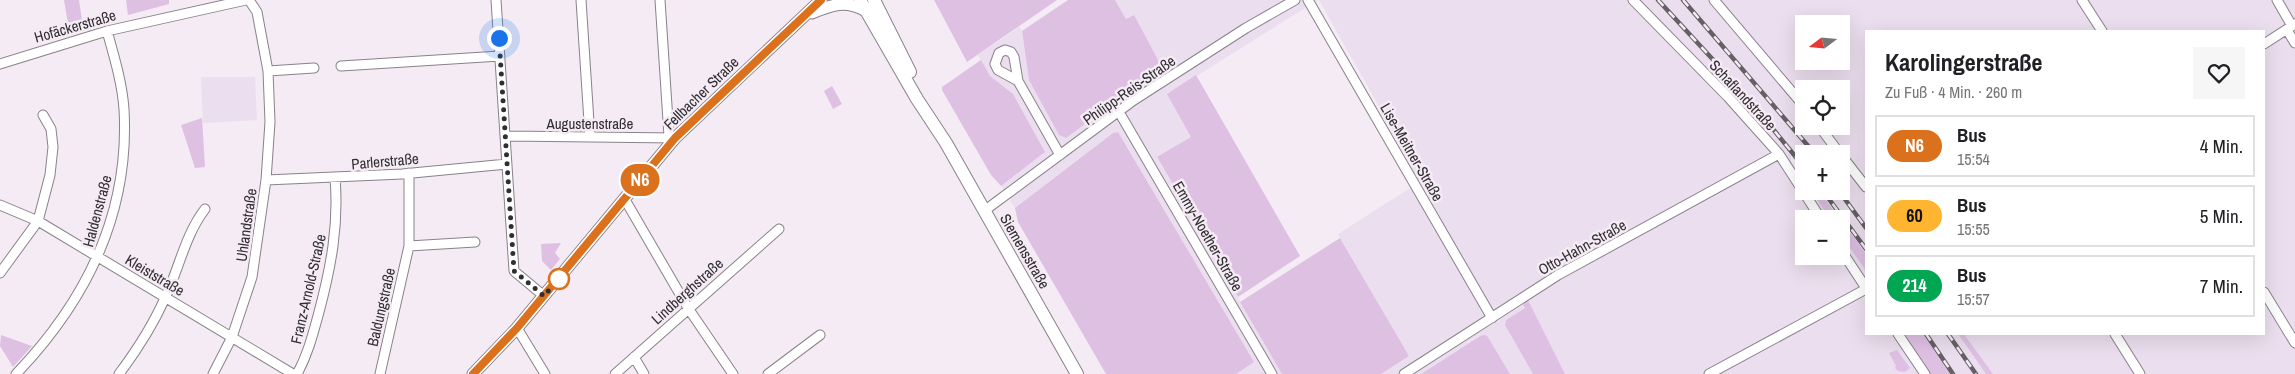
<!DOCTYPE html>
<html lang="de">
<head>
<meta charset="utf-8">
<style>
  :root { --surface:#fff; --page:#f6f6f6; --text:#202124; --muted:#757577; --line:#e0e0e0 }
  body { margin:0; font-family:"Archivo Narrow",sans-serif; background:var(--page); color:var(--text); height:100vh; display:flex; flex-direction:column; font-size:19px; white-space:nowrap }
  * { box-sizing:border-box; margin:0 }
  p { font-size:16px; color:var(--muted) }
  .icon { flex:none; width:28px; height:28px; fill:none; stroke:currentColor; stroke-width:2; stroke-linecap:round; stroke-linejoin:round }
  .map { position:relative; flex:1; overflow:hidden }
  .panel { position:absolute; left:1865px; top:30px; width:400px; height:305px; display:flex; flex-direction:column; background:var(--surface); border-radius:0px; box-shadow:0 5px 20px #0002 }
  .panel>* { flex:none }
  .badge { padding:0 10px; border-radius:16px; font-size:18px; line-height:32px }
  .needle { width:32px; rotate:254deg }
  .controls { position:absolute; left:1795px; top:15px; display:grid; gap:10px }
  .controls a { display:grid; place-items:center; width:55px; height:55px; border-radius:0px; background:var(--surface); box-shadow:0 5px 20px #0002; font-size:25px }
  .you { position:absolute; width:25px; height:25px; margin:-12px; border:4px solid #fff; border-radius:50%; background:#1a73e8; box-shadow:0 0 0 8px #1a73e833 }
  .map>.badge { position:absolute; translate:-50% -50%; box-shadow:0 0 0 2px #fff }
  .round { display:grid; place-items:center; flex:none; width:52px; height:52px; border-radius:0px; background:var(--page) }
  .overview { display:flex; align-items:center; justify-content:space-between; height:85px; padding:0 20px }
  h1 { font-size:24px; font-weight:800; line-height:38px }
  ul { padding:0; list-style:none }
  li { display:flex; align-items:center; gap:15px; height:62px; margin:0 10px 8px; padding:0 10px; border:2px solid var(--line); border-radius:0px }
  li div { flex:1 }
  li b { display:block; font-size:19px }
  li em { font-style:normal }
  li .badge { min-width:55px; font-weight:700; text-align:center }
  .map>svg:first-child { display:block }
</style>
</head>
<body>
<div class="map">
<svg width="2295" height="374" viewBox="0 0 2295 374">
  <rect width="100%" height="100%" fill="#f4ebf5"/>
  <path fill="#ebdeee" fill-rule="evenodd" d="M1115 0H1318L1168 94 1192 137 1157 158 1282 374H1236L1254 362 1118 132 1113 133 1015 208 1001 186 1045 152 1013 94 990 76 978 55 1019 27 1022 31 1029 80 1164 66 1158 60 1133 15 1126 19Z
    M1319 0H2295V374H1993L1964 334H2264V31H1866V254L1819 191H1841V154H1804V172L1791 156V161L1804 180V191H1811L1830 219H1804V256H1841V235L1866 271V334H1904L1929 374H1565L1527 298 1525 308 1506 320 1505 325 1533 374H1510L1488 337 1479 336 1421 374H1381L1409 356 1338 234 1415 185 1401 160 1407 156ZM1804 24H1841V61H1804ZM1804 89H1841V126H1804Z
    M201 77H255L257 120 203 123Z
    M1924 334H1958L1986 374H1949Z"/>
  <path fill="#dec0e3" d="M64 0H79L83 27 69 30Z
    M126 0H169V4L128 15Z
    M934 0H1057L967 62Z
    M1068 0H1115L1126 19 1134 15 1158 60 1165 65 1066 138 1059 135 1029 80 1022 31Z
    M981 60 990 76 1013 94 1045 152 1001 186 991 175 942 90V87Z
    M1196 75 1300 256 1238 297 1157 157 1191 137 1167 94Z
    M832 86 842 104 833 109 824 91Z
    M202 118 205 167 195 168 181 125Z
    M1118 132 1254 362 1236 374H1106L1018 222 1015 208 1113 133Z
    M1811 191H1819L1840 219H1830Z
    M1841 220 1866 254V271L1841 235Z
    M1340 238 1409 356 1381 374H1282L1240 302Z
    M561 243 555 253 560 259 551 270 542 261 541 244Z
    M1527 298 1565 374H1533L1505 325 1506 320 1525 308 1521 301Z
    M1904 334H1924L1950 374H1929Z
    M1958 334H1964L1993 374H1986Z
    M1 335 32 346 13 367 0 346Z
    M1485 335 1488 337 1510 374H1421L1480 336Z
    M1897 350 1910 368 1905 372 1898 371 1895 368 1896 366 1889 353Z"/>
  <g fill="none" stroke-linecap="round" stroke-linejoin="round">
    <g stroke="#89828a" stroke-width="11">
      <path id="minor" d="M496 0 514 271 544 296
        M581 0 590 137
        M660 0 669 136
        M1308 0 1492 318
        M1633 0 1728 97 1779 154 1821 219
        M1714 0 1804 106
        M2082 0 2102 31
        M2277 0 2292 26
        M2287 30 2295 43
        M2264 44 2295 24
        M0 64 107 31 246 0
        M341 66 500 56
        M268 71 314 68
        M1018 81 998 70 995 64 999 53 1005 50 1011 52 1014 57 1018 81 1060 155
        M1119 112 1272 374
        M1819 126 1840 154
        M505 136 675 138
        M1841 155 1866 187
        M266 180 402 174 507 164
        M624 198 688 308 733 374
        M0 205 38 221 293 374
        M984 211 1134 100 1246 28 1295 0
        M409 246 475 242
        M1841 250 1866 288
        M0 273 38 221 50 175 53 147 51 129 43 115
        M2264 292 2295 343
        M517 328 545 374
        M1898 334 1925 374
        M2115 334 2140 374
        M634 357 644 374
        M16 374C87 300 130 213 124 109 122 82 114 56 107 31
        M119 374C137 350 153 325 165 298 179 269 185 235 205 209
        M213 374 232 337 252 277 266 180 270 122 268 71 257 12 249 0
        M297 374C308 354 313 334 319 312 331 267 339 225 335 178
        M380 374 409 246V173
        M615 374 779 229
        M768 374 820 335
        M1404 374 1558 275 1779 154
        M1709 374 1866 289"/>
    </g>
    <g stroke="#89828a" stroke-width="13">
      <path id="tertiary" d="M812 13C833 4 846 0 866 11
        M473 374 517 328 675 138 821 0"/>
    </g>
    <g stroke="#89828a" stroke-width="14">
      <path id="secondary" d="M860 0 917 99 946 143 1077 374
        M874 0 910 72"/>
    </g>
    <use href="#minor" stroke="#fff" stroke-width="9"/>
    <use href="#tertiary" stroke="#fff" stroke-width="11"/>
    <use href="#secondary" stroke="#fff" stroke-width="12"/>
    <g stroke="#656065" stroke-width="4.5">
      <path id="rail" d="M1658 0 1741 90 1804 167
        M1683 0 1815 154
        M1823 191 1866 249
        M1839 191 1866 228
        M1926 334 1953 374
        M1948 334 1976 374"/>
    </g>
    <use href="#rail" stroke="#f4ebf5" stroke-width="2.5" stroke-dasharray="8" stroke-linecap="butt"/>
  </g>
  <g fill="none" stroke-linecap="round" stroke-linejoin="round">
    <g stroke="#fff" stroke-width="11">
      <path id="line" d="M473 374 517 328 675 138 821 0"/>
    </g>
    <use href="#line" stroke="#db711d" stroke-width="8"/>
    <path stroke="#312e31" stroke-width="5" stroke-dasharray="0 9" d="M499 38 514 271 544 296 562 275 559 279"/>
  </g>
  <circle fill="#fff" stroke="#db711d" stroke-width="2.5" cx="559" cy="279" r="10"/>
  <g text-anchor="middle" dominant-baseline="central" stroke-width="5" stroke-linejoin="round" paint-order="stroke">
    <g font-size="15" fill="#312e31" stroke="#f4ebf5">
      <text transform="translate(75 26) rotate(-16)">Hofäckerstraße</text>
      <text transform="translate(1129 90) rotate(-35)">Philipp-Reis-Straße</text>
      <text transform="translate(701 93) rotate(-44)">Fellbacher Straße</text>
      <text transform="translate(1743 95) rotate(47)">Schaflandstraße</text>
      <text x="590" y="123">Augustenstraße</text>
      <text transform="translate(1412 152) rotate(60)">Lise-Meitner-Straße</text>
      <text transform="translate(385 161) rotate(-5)">Parlerstraße</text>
      <text transform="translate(97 211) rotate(-75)">Haldenstraße</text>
      <text transform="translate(246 225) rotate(-82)">Uhlandstraße</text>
      <text transform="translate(1208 236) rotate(60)">Emmy-Noether-Straße</text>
      <text transform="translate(1582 247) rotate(-29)">Otto-Hahn-Straße</text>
      <text transform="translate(1025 251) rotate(60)">Siemensstraße</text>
      <text transform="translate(155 275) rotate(31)">Kleiststraße</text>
      <text transform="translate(308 289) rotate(-77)">Franz-Arnold-Straße</text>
      <text transform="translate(687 291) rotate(-42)">Lindberghstraße</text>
      <text transform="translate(381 307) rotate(-77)">Baldungstraße</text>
    </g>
  </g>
</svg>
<div class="controls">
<a><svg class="needle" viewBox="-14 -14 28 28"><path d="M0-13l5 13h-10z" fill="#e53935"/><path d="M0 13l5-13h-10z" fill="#757577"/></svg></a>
<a><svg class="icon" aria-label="locate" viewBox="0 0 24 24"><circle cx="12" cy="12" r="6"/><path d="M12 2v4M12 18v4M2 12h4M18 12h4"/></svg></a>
<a>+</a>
<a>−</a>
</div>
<div class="you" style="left:499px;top:38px"></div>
<b class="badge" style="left:640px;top:180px;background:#db711d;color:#fff">N6</b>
<section class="panel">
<div class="overview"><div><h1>Karolingerstraße</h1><p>Zu Fuß · 4 Min. · 260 m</p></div><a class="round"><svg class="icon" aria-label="heart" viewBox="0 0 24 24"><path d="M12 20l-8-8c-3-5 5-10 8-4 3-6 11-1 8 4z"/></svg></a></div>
<ul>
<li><span class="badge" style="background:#db711d;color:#fff">N6</span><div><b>Bus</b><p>15:54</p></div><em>4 Min.</em></li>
<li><span class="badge" style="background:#ffb530;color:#111">60</span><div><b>Bus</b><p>15:55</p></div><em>5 Min.</em></li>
<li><span class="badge" style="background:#00a651;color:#fff">214</span><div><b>Bus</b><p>15:57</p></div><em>7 Min.</em></li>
</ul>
</section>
</div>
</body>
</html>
